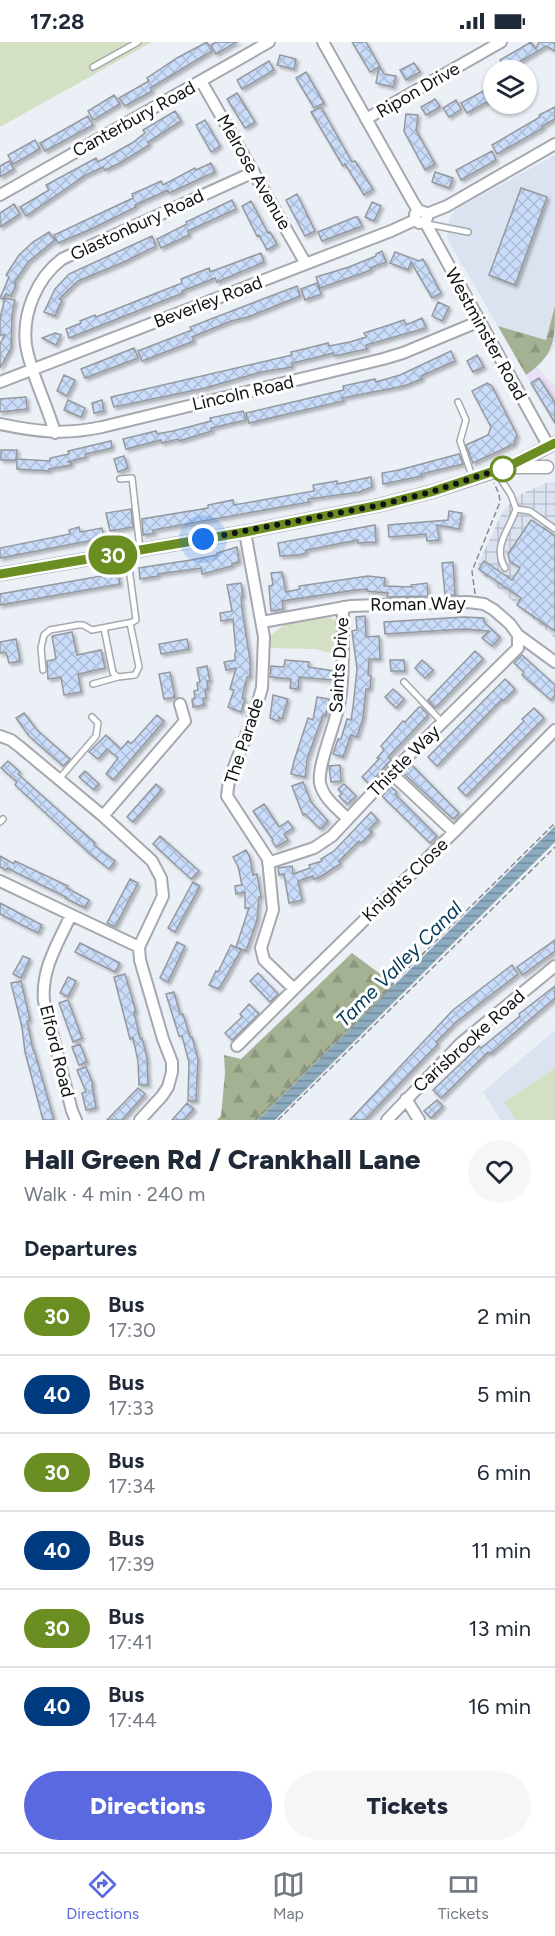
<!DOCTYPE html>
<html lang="en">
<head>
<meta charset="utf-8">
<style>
  :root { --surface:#fff; --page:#f6f6f7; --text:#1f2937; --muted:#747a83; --line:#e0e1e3; --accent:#5b69e0 }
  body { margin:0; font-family:Figtree,sans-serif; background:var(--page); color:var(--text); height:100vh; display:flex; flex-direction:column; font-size:22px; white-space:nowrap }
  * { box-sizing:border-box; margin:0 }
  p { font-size:20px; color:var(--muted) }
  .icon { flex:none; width:33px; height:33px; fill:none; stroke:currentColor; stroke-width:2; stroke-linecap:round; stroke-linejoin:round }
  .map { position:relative; height:1078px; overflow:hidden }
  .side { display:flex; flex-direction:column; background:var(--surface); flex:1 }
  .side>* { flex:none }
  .badge { padding:0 12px; border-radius:20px; font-size:21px; line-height:39px }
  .buttons { position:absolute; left:483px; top:18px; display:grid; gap:12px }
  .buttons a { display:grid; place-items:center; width:54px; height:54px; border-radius:50%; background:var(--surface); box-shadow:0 2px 4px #0004; font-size:30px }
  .you { position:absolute; width:30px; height:30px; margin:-15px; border:4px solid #fff; border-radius:50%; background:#1a73e8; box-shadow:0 0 0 9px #1a73e833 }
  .map>.badge { position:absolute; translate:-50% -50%; box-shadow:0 0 0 3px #fff }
  h2 { padding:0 24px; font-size:22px; line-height:54px }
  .round { display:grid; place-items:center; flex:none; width:63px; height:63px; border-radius:32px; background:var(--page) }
  .overview { display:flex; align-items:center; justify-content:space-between; height:102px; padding:0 24px }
  h1 { font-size:28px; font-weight:800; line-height:45px }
  .cta { display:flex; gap:12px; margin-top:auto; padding:12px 24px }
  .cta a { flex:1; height:69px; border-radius:36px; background:var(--accent); color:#fff; font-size:24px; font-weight:800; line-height:69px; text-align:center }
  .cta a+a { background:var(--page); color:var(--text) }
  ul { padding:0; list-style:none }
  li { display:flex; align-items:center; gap:18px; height:78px; padding:0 24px; border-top:2px solid var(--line) }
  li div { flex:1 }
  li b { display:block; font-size:22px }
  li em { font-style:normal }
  li .badge { min-width:66px; font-weight:700; text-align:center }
  .status { display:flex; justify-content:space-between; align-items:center; height:42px; padding:0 30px; background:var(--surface); direction:ltr }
  .status svg { height:16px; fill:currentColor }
  .tab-bar { display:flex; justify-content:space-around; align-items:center; height:84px; border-top:2px solid var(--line); background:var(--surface); font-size:16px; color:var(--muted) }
  .tab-bar a { display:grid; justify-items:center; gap:3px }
  .tab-bar .on { color:var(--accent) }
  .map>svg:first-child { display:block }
</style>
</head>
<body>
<div class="status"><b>17:28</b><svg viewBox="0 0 49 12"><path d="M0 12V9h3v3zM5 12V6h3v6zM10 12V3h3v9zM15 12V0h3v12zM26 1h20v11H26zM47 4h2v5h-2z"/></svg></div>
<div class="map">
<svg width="555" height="1078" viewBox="0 0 555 1078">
  <defs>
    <pattern id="industrial-grid" width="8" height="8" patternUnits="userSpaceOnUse" patternTransform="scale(1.5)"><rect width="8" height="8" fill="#dbe3f0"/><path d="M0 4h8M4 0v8" fill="none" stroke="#bbc2cd"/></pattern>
    <pattern id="forest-firs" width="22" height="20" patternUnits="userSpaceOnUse" patternTransform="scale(1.5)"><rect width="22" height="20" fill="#a4b192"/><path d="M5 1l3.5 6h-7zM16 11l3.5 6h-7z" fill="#8c977d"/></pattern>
    <pattern id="water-rules" width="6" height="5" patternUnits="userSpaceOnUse" patternTransform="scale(1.5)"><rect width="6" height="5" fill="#8cabbf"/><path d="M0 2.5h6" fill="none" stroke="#718a9a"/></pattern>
    <pattern id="building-cross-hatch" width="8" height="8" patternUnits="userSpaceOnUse" patternTransform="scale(1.5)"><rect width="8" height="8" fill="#c9dcf9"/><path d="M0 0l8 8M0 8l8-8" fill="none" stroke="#acbcd5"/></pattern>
    <filter id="shadow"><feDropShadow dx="2.5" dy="2.5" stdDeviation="1.5" flood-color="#0004"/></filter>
  </defs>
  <rect width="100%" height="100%" fill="#ebeff6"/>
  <path fill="#eae0f5" d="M537 325 555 344V382L526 333Z"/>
  <path fill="url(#industrial-grid)" d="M555 440V596L476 527 503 469 517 454 546 441Z"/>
  <path fill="#dbe3f0" d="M555 113V300L552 308 537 325 526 333 447 196 449 177 455 168Z
    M555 988V1078H501L483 1050Z"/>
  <path fill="url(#forest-firs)" d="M555 264C555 299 555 312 526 333L498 284 546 298Z
    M352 911 395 943 258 1078H217L221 1074 225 1031 224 1013 241 1017Z"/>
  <path fill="#d4e0c4" d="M0 0H152L0 85Z
    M327 573 337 580 338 613 315 607 270 606 269 595 285 582Z
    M555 1026V1078H516L504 1060Z"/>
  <path fill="url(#water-rules)" d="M555 784V800L275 1078H258Z"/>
  <path fill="url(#building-cross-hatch)" stroke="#95999f" stroke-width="1.5" filter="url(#shadow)" d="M207 0 212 9 150 46 152 49 125 64 119 56 149 39 147 36 177 16Z
    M216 0H237L216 12 211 3Z
    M352 0H366L384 32 396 34 393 45 376 41 379 25 370 30Z
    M531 0 536 7 539 0H555V9L546 4 506 28 500 18Z
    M280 13 296 17 294 27 277 23Z
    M269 19 274 28 242 47 237 38Z
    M414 21 420 30 406 38 400 28Z
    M306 30 324 61 314 66 296 36Z
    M494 43V56L467 71 461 61Z
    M237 51 255 80 245 86 227 57Z
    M114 53 120 62 93 78 88 69Z
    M435 57 440 65 426 73 421 65Z
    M456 58 461 67 449 75 443 66Z
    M321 65 352 120 355 119 373 147 364 153 345 122 343 124 311 70Z
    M555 65V77L542 84 543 86 497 112 492 103 540 75 539 73Z
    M175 69 181 79 148 100 149 103 120 121 105 128 103 125 86 133 26 174 20 165 49 148 46 143 96 116 98 120 132 101 145 91 143 88Z
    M406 72 418 73 416 88 435 122 425 128 404 89Z
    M88 74 93 83 45 109 40 101Z
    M205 78 220 104 211 110 196 83Z
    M35 98 40 107 13 122 8 113Z
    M492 109 496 118 461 138 456 128Z
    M9 119 14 127 0 135V124Z
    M211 121 215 130 169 151 168 148 148 157 135 163 136 165 89 188 58 201 54 193 133 156 132 152 146 146 161 139 163 143 195 126 196 128Z
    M435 130 453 136 449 146 432 140Z
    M521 146 547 155 515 243 489 233Z
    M297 152 315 189 305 194 286 158Z
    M232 158 236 167 188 189 189 193 161 206 157 197 187 182 186 180Z
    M251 159 268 191 270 190 277 202 267 208 259 193 257 194 242 164Z
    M372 160 381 164 374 179 365 175Z
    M14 162 20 172 0 185V171Z
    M355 175H358L362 184 322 199 318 190Z
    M49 190 55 198 28 220 14 241 16 242 11 254 6 252 3 257 0 256 9 235 6 233 19 213 33 200Z
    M152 194 156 204 124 220 78 239 59 257 62 258 55 274 44 270 55 247 69 232Z
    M382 209 386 220 370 226 371 228 320 246 316 235 349 225 376 214V212Z
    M395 210 419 219 423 217 441 251 432 256 411 220 408 228 390 221Z
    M261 211 264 220 217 240 215 236 200 242 182 249 183 251 69 296 66 287 81 281 80 279 95 273 96 275 182 241 181 237 209 226 210 230Z
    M317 241 321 252 305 258 301 247Z
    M297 244 300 254 248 275 231 279 192 295 194 299 142 319 138 309 192 288 190 285Z
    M5 256 15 258 12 272 11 306 0 326V302L5 293H0V276Z
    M438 260 449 265 442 279 432 274Z
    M422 276 426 286 366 303 367 307 334 314 333 311 314 316 292 321V325L261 330 205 346 114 365 111 355 292 313 291 310 308 306 328 301 329 304 350 300 366 295 364 291 386 284 404 278 406 283Z
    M55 291 61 293 56 303 42 296Z
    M134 306 138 316 85 336 81 327Z
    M451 309 455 319 421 334 422 337 404 344 342 356 343 359 249 381 246 371 344 348 343 344 375 337 376 340 400 333Z
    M477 313 484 325 473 330 467 319Z
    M64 333 75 338 67 354 57 349Z
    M539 336 555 361V381L531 341Z
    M487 341 492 344 517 393 514 402 473 421 466 403 488 393 491 385 472 349Z
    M26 355 27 367 0 370V357Z
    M68 358 85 366 81 375 64 368Z
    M102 358 104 369 94 371 92 361Z
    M243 369 246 378 211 386 212 389 179 399 178 397 162 401 161 398 126 407 123 397 156 389 157 392 173 389 211 379 210 376Z
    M111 399 112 406 85 412 86 415 67 420H71V423L49 427V429L17 427V417L50 419V416L69 412 68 409Z
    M1 408H17L16 418H1Z
    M459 412 463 422 421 432 422 434 383 442 382 431 399 428Z
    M124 414 128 426 118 430 114 417Z
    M371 435 372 445 359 450 308 457 309 460 153 488 154 491 143 493 142 477 208 466V463L233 458 234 463 314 449 313 443 337 439V442Z
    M131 467 133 485 110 489 106 471Z
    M449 469 462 471 459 487 437 483 439 498 427 499 426 492 389 495 388 483 448 478Z
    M531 478 555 494V589L517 563 521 556 479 527 484 519 512 538 520 526 510 519 508 512Z
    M375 483 376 500 358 501V498L306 508V511L298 513 280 514 278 501Z
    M79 485 80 490 102 486 104 496 0 516V506L70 492 69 488Z
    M237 505 239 520 232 522V524L202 532 201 526 158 532V534L140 537 139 526 191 518 217 513V511Z
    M453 520 455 553H445L442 521Z
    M282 530 286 550 300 547 299 544 368 534 385 536 384 544 412 545 411 543 427 541 428 554 387 555 388 551 367 549V547L355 548 282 559 283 567 271 569 269 544 273 543 271 531Z
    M118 531 120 542 0 563V552Z
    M241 541 243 554 241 555 242 567 250 618V635H247L242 656 245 657 241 670 228 665 234 648 230 647 236 626 226 628 224 620 235 618V611L236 610 233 577 221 579 220 571 232 569 227 543Z
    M365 574 366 595 379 594 380 617H369L368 633 371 634 370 647H366L363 676 357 695 351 693 343 715 333 712 338 697H341L347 677 351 678 353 665 357 627 352 589 357 588 356 575Z
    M464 575 484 576V580L500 595 492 604 482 596 489 589 464 587 385 592 384 580Z
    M72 590 77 613 101 608 105 626 78 632 81 650 64 653 61 635 48 637 47 619 56 617 52 594Z
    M16 597 20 619 9 621 6 610 0 611V600Z
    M187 597 189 607 161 612 159 602Z
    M475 609 483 617 435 666 428 658Z
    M522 613 555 643V653L551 658 522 633 524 630 514 621Z
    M285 618 309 620 308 625 334 629 333 638 299 635 298 647 290 646 291 637 270 635 271 624 284 625Z
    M390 618H404L405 629H391Z
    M422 618 433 628 425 636 415 626Z
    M207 624 210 639H207L208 647 205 648 206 656H203L204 663 193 665 192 657 195 656 194 649 198 648 197 641 200 640 197 626Z
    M170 630 175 655 164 657 159 632Z
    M505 637 515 647 503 659 502 657 437 724 428 715Z
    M393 647 404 657 396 666 385 655Z
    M273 653 288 657 282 677 279 675 278 679 270 676Z
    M317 655 329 657 326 673H323L306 720 307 721 305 735 291 732 294 719 308 676 313 678Z
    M419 665H421L428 673 388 715 391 718 369 742 362 735 379 717 377 716 384 708 381 704 403 679 405 680Z
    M534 666 544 676 466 754 458 746 524 679 522 677Z
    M24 671 37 688 70 717 63 724 29 694 16 676Z
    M157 673 164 679 113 738 106 732 118 716 107 707 98 717 89 710 106 693 121 707 128 699 131 702Z
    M8 719 20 730 18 732 95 801 94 803 115 819 109 827 90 812 15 743 17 740 1 726Z
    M340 723 341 739 331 740 329 724Z
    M412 723 459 771 453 777 403 731Z
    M85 729 99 742 94 748 79 735Z
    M303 740 311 760 328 779 320 787 305 772 303 773 295 752 292 744Z
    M156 742 162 747 133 780 127 775Z
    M344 742 356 754 347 762 339 754 342 752 338 747Z
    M391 745 397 750 395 752 437 794 430 801 382 754Z
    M264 762 279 785 288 779 293 786 284 792 288 798 276 805 272 799 273 798 253 769Z
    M371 770 378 778 369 787 372 790 361 801 359 799 339 819 340 822 320 835 314 837 313 834 298 839 302 858 289 861 284 832 279 833 278 826 292 824 293 832 310 826 309 823 322 819 321 817 334 809Z
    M160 794 199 829 191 837 153 802Z
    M246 808 250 816 253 833 257 832 261 855H259L257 878 246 909 236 905 249 866H245V850L236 852 235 844 242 843 238 824 233 815Z
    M0 814 14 822 15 819 68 844 67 846 89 858 85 866 65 856 66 855 7 826 6 828 0 825Z
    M130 837 138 841 115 885 107 881Z
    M193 840 200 844 175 890 168 886Z
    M0 861 42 883 38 891 0 872Z
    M555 898V909L522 933 517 925Z
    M177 900 185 904 168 940 160 936Z
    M80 901 120 921 115 930 75 910Z
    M231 903 241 908 219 947 209 943 216 929 218 930Z
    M23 914 30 917 21 936 13 932Z
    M512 923 518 932 456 980 436 1000 438 1002 365 1078H350L453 968Z
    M258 931 278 952 270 960 250 939Z
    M125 932 136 970H134L140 997 142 996 147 1016 148 1043H139L138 1019 133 996 130 997 114 935Z
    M68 935 76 939 68 955 60 951Z
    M21 939 30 978 27 979 33 1008H34L54 1078H43L25 1010 22 985 11 941Z
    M555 944V956L490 1012 488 1010 441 1056 433 1048 479 1004 481 1006 520 974 519 972Z
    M174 950 180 972H183L190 995H192L198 1017 196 1059H188L189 1020 182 994H179L166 952Z
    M68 958 82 996 73 1000 59 961Z
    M249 962 259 972 232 998 225 991 242 975 240 972Z
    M80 1002 87 1020 79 1023 72 1005Z
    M86 1025 93 1042 92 1043 96 1066 86 1068 82 1051 86 1050 77 1028Z
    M138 1046 145 1052 128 1071 122 1078H107Z
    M437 1058 443 1064 431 1076 424 1069Z
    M187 1061 194 1067 184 1078H172Z"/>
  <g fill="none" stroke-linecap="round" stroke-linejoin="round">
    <g stroke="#a5a9af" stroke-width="8">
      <path id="service" d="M93 25 138 0
        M427 182 468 190
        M458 360 466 378 460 399 473 437
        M497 431 511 453 516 467C509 489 492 504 505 526
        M120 437 132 436 140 507
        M516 467 530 469 555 487
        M104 586 113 631 118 635 135 633 139 625 130 581
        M43 628 41 606 44 593 50 588 78 583H83L92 588 133 580 136 578 127 511
        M404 640 442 680
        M93 642 118 635
        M59 737 96 694 98 681 92 675
        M0 780 3 777"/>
    </g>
    <g stroke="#a5a9af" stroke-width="14">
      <path id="minor" d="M323 0 413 160 418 168 426 171 427 176 424 180 419 181 415 178V172L418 168
        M201 39 306 222
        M366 77 501 0
        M0 153 269 0
        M427 172 447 164 555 102
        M425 180 548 403
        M0 340 391 189 415 178
        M0 382C38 390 64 393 102 385L383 317 403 311 480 279
        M55 391C47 362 31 333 26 303 22 271 37 236 62 217L254 130
        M343 565C342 593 345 629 340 657 337 679 317 723 320 741 323 756 338 767 348 777
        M262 580 351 564 468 560 484 562 494 568 510 582 518 593 555 620
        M0 694 11 698 20 705 103 774 152 819 161 836 163 854 139 905 140 918 163 997 172 1020V1030L168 1045 162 1054 140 1078
        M103 774 185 679 180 662
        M454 790 555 688
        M268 821 314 806 332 794 391 731 518 606V593
        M0 839 139 905
        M71 873C58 901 41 927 44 959L72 1069 76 1078
        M294 947 454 790 391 731
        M237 1004 294 947 264 918 261 906 273 868 268 817 227 754 229 738 253 676 262 646 264 595 245 490
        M406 1057 419 1078
        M387 1078 460 1002 555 924"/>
    </g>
    <g stroke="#a5a9af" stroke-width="15">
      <path id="tertiary" d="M514 425H547
        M0 532 245 490 380 463 431 450 509 425 555 401"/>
    </g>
    <path stroke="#898c91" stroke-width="1.5" stroke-dasharray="6 3" stroke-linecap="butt" d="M475 552 472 529 500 460 499 452 494 441
      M255 1078 555 781
      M278 1078 555 805"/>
    <use href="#service" stroke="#fff" stroke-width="5"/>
    <use href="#minor" stroke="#fff" stroke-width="10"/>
    <use href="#tertiary" stroke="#fff" stroke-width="12"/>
  </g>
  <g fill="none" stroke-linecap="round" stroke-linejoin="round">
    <g stroke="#fff" stroke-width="14">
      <path id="line" d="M0 532 245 490 380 463 431 450 509 424 555 401"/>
    </g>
    <use href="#line" stroke="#6b8e23" stroke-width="9"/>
    <path stroke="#111315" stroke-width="6" stroke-dasharray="0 10.8" d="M203 497 380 463 431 450 509 424 503 427"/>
  </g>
  <circle fill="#fff" stroke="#6b8e23" stroke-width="3" cx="503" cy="427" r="12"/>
  <g text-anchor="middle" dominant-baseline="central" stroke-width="6" stroke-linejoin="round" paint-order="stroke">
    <g font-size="18" fill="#111315" stroke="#fff">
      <text transform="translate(418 48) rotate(-30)">Ripon Drive</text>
      <text transform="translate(134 77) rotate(-29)">Canterbury Road</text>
      <text transform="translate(254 130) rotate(60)">Melrose Avenue</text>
      <text transform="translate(137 183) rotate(-25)">Glastonbury Road</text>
      <text transform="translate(208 260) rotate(-21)">Beverley Road</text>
      <text transform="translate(486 292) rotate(61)">Westminster Road</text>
      <text transform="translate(243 351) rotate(-13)">Lincoln Road</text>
      <text transform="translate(418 562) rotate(-1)">Roman Way</text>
      <text transform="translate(339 623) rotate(-86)">Saints Drive</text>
      <text transform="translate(244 699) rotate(-72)">The Parade</text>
      <text transform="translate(404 719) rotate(-45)">Thistle Way</text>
      <text transform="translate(405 838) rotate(-44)">Knights Close</text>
      <text transform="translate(469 999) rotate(-42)">Carisbrooke Road</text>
      <text transform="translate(57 1009) rotate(76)">Elford Road</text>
    </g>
    <g font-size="20" font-style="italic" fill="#003a57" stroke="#fff">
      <text transform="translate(399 922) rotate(-45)">Tame Valley Canal</text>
    </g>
  </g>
</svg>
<div class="buttons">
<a><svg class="icon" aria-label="layers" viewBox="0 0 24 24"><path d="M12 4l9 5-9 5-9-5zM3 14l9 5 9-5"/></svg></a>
</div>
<div class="you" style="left:203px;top:497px"></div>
<b class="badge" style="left:113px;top:513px;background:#6b8e23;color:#fff">30</b>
</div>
<section class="side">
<div class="overview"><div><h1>Hall Green Rd / Crankhall Lane</h1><p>Walk · 4 min · 240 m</p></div><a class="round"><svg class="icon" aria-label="heart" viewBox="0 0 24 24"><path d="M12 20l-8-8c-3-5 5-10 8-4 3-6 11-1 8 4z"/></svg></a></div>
<h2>Departures</h2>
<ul>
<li><span class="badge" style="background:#6b8e23;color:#fff">30</span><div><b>Bus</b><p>17:30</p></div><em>2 min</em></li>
<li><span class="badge" style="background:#003b80;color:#fff">40</span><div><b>Bus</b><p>17:33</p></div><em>5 min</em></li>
<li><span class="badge" style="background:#6b8e23;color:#fff">30</span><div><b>Bus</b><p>17:34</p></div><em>6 min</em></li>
<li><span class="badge" style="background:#003b80;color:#fff">40</span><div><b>Bus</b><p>17:39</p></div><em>11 min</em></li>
<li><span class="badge" style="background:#6b8e23;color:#fff">30</span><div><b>Bus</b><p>17:41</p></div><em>13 min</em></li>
<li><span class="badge" style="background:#003b80;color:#fff">40</span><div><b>Bus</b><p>17:44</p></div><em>16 min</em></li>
</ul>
<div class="cta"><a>Directions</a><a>Tickets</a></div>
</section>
<nav class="tab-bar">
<a class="on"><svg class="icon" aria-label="directions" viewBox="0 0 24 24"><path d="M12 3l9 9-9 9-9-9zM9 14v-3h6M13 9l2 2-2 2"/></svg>Directions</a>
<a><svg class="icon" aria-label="map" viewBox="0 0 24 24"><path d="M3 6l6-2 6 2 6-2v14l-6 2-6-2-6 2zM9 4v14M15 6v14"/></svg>Map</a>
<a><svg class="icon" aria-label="tickets" viewBox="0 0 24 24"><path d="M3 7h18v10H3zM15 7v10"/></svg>Tickets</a>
</nav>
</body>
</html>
